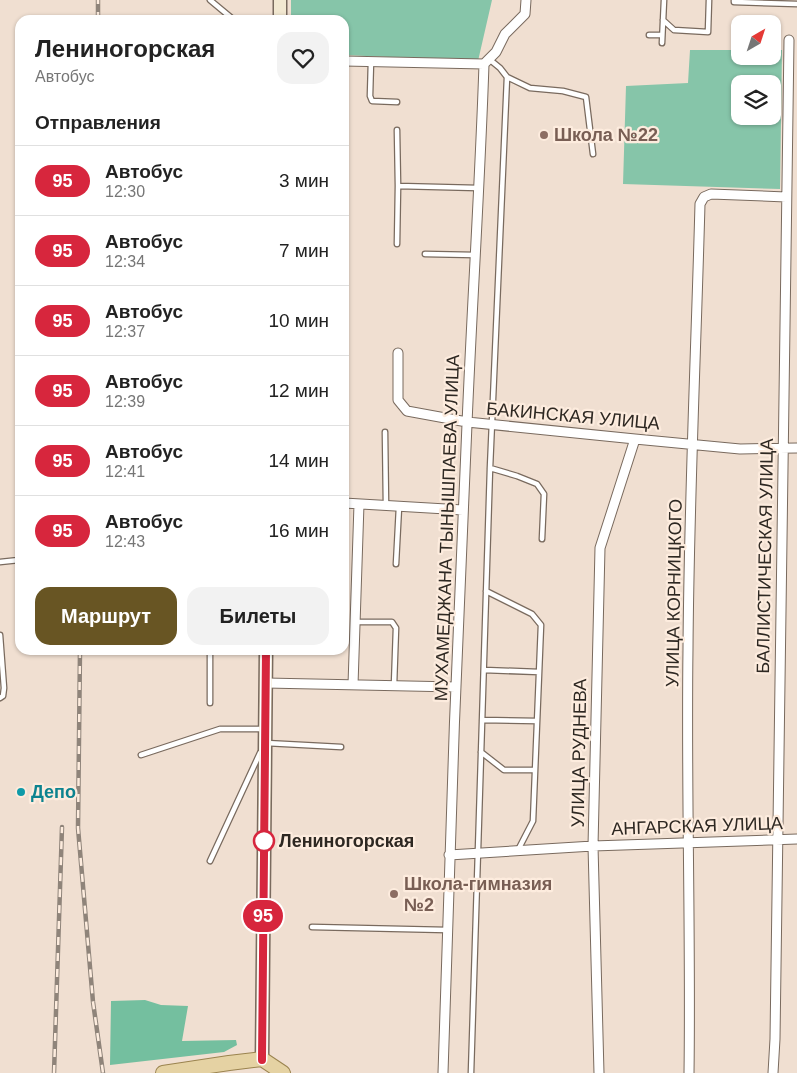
<!DOCTYPE html>
<html lang="ru">
<head>
<meta charset="utf-8">
<style>
  :root { --surface:#fff; --page:#f2f2f2; --text:#222; --muted:#767676; --line:#e0e0e0; --accent:#685523 }
  body { margin:0; font-family:Helvetica,sans-serif; background:var(--page); color:var(--text); height:100vh; display:flex; flex-direction:column; font-size:19px; white-space:nowrap }
  * { box-sizing:border-box; margin:0 }
  p { font-size:16px; color:var(--muted) }
  .icon { flex:none; width:28px; height:28px; fill:none; stroke:currentColor; stroke-width:2; stroke-linecap:round; stroke-linejoin:round }
  .map { position:relative; flex:1; overflow:hidden }
  .details { position:absolute; left:15px; top:15px; width:334px; height:640px; display:flex; flex-direction:column; background:var(--surface); border-radius:15px; box-shadow:0 1px 4px #0004 }
  .details>* { flex:none }
  .badge { padding:0 10px; border-radius:16px; font-size:18px; line-height:32px }
  .needle { width:32px; rotate:39deg }
  .tools { position:absolute; left:731px; top:15px; display:grid; gap:10px }
  .tools a { display:grid; place-items:center; width:50px; height:50px; border-radius:10px; background:var(--surface); box-shadow:0 1px 4px #0004; font-size:25px }
  .map>.badge { position:absolute; translate:-50% -50%; box-shadow:0 0 0 2px #fff }
  h2 { padding:0 20px; font-size:19px; line-height:45px }
  .round { display:grid; place-items:center; flex:none; width:52px; height:52px; border-radius:15px; background:var(--page) }
  .head { display:flex; align-items:center; justify-content:space-between; height:85px; padding:0 20px }
  h1 { font-size:24px; font-weight:700; line-height:38px }
  .primary-button { display:flex; gap:10px; margin-top:auto; padding:10px 20px }
  .primary-button a { flex:1; height:58px; border-radius:15px; background:var(--accent); color:#fff; font-size:20px; font-weight:700; line-height:58px; text-align:center }
  .primary-button a+a { background:var(--page); color:var(--text) }
  ul { padding:0; list-style:none }
  li { display:flex; align-items:center; gap:15px; height:70px; padding:0 20px; border-top:1px solid var(--line) }
  li div { flex:1 }
  li b { display:block; font-size:19px }
  li em { font-style:normal }
  li .badge { min-width:55px; font-weight:700; text-align:center }
  .map>svg:first-child { display:block }
</style>
</head>
<body>
<div class="map">
<svg width="797" height="1073" viewBox="0 0 797 1073">
  <rect width="100%" height="100%" fill="#f0dfd1"/>
  <path fill="#86c5a9" fill-rule="evenodd" d="M291 0H492L478 61 344 55V20H291Z
    M690 50H740V56H772L773 50H782L780 189 623 184 626 86 688 83ZM740 84H772V116H740Z"/>
  <path fill="#74bf9f" d="M145 1000 161 1005 188 1006 182 1041 236 1040 237 1045 224 1052 110 1065 111 1001Z"/>
  <g fill="none" stroke-linecap="round" stroke-linejoin="round">
    <g stroke="#796a5e" stroke-width="7">
      <path id="lane" d="M210 0 234 20
        M734 0V2L797 4
        M663 20 674 30 708 32 709 0
        M649 35H662
        M662 43 664 0
        M489 59 500 68 507 77 530 88 563 91 586 97 593 154
        M371 61 370 96 372 101 397 102
        M397 130 398 186 478 188
        M397 244 398 186
        M425 254 475 255
        M385 432 386 506
        M490 468 517 476 537 484 544 494 542 539
        M0 562 19 560 20 542
        M396 564 399 507
        M486 591 532 614 541 625 533 821 518 850
        M355 622H392L396 628 394 685
        M0 635 4 688 3 696 0 698
        M210 650V703
        M484 670 539 672
        M482 720 537 721
        M266 743 341 747
        M481 752 504 770H535
        M141 755 220 729H264
        M210 861 260 753
        M312 927 447 930
        M471 1073 490 468 507 77"/>
    </g>
    <g stroke="#796a5e" stroke-width="11">
      <path id="street" d="M344 61 484 64
        M398 353V400L407 411 467 422 635 439 740 449 797 448
        M344 503 463 510
        M266 683 456 687
        M353 685 359 504
        M449 855 593 846 797 839
        M443 1073C449 857 457 640 467 424 472 304 480 184 484 64L496 52 505 34 525 14 526 0
        M599 1073 593 846 600 548 635 439
        M689 1073C691 932 686 791 688 649 689 501 696 352 700 204L704 197 711 194 786 197
        M773 1073 775 1039 789 40"/>
    </g>
    <g stroke="#796a5e" stroke-width="15">
      <path id="secondary" d="M280 20V0
        M262 1059 266 650"/>
    </g>
    <g stroke="#9a834e" stroke-width="16">
      <path id="primary" d="M163 1073 229 1063 262 1059 283 1073"/>
    </g>
    <use href="#lane" stroke="#fff" stroke-width="4.5"/>
    <use href="#street" stroke="#fff" stroke-width="9"/>
    <use href="#secondary" stroke="#f2e8d1" stroke-width="12"/>
    <use href="#primary" stroke="#e5d2a3" stroke-width="14"/>
    <g stroke="#8f847a" stroke-width="4.5">
      <path id="rail" d="M98 20V0
        M80 650 78 828 93 1002 103 1073
        M54 1073 62 827"/>
    </g>
    <use href="#rail" stroke="#fdecde" stroke-width="2.5" stroke-dasharray="8" stroke-linecap="butt"/>
  </g>
  <g fill="none" stroke-linecap="round" stroke-linejoin="round">
    <g stroke="#fff" stroke-width="11">
      <path id="line" d="M262 1060 266 650"/>
    </g>
    <use href="#line" stroke="#d7263d" stroke-width="8"/>
  </g>
  <g fill="#8d6e63" stroke="#fdecde" stroke-width="2">
    <circle cx="544" cy="135" r="5"/>
    <circle cx="394" cy="894" r="5"/>
  </g>
  <circle fill="#0f9aa8" stroke="#fdecde" stroke-width="2" cx="21" cy="792" r="5"/>
  <circle fill="#fff" stroke="#d7263d" stroke-width="2.5" cx="264" cy="841" r="10"/>
  <g text-anchor="middle" dominant-baseline="central" stroke-width="4.5" stroke-linejoin="round" paint-order="stroke">
    <g font-size="18" font-weight="bold" fill="#785e54" stroke="#fdecde" text-anchor="start">
      <text x="554" y="135">Школа №22</text>
      <text x="404" y="884">Школа-гимназия<tspan x="404" dy="21">№2</tspan></text>
    </g>
    <g font-size="18" fill="#2e2822" stroke="#fdecde">
      <text transform="translate(573 416) rotate(5)">БАКИНСКАЯ УЛИЦА</text>
      <text transform="translate(447 528) rotate(-88)">МУХАМЕДЖАНА ТЫНЫШПАЕВА УЛИЦА</text>
      <text transform="translate(765 556) rotate(-89)">БАЛЛИСТИЧЕСКАЯ УЛИЦА</text>
      <text transform="translate(674 593) rotate(-89)">УЛИЦА КОРНИЦКОГО</text>
      <text transform="translate(579 753) rotate(-89)">УЛИЦА РУДНЕВА</text>
      <text transform="translate(697 826) rotate(-2)">АНГАРСКАЯ УЛИЦА</text>
    </g>
    <g font-size="18" font-weight="bold" fill="#0d838f" stroke="#fdecde" text-anchor="start">
      <text x="31" y="792">Депо</text>
    </g>
    <g font-size="18" font-weight="bold" fill="#2e2822" stroke="#fdecde" text-anchor="start">
      <text x="279" y="841">Лениногорская</text>
    </g>
  </g>
</svg>
<div class="tools">
<a><svg class="needle" viewBox="-14 -14 28 28"><path d="M0-13l5 13h-10z" fill="#e53935"/><path d="M0 13l5-13h-10z" fill="#767676"/></svg></a>
<a><svg class="icon" aria-label="layers" viewBox="0 0 24 24"><path d="M12 4l9 5-9 5-9-5zM3 14l9 5 9-5"/></svg></a>
</div>
<b class="badge" style="left:263px;top:916px;background:#d7263d;color:#fff">95</b>
<section class="details">
<div class="head"><div><h1>Лениногорская</h1><p>Автобус</p></div><a class="round"><svg class="icon" aria-label="heart" viewBox="0 0 24 24"><path d="M12 20l-8-8c-3-5 5-10 8-4 3-6 11-1 8 4z"/></svg></a></div>
<h2>Отправления</h2>
<ul>
<li><span class="badge" style="background:#d7263d;color:#fff">95</span><div><b>Автобус</b><p>12:30</p></div><em>3 мин</em></li>
<li><span class="badge" style="background:#d7263d;color:#fff">95</span><div><b>Автобус</b><p>12:34</p></div><em>7 мин</em></li>
<li><span class="badge" style="background:#d7263d;color:#fff">95</span><div><b>Автобус</b><p>12:37</p></div><em>10 мин</em></li>
<li><span class="badge" style="background:#d7263d;color:#fff">95</span><div><b>Автобус</b><p>12:39</p></div><em>12 мин</em></li>
<li><span class="badge" style="background:#d7263d;color:#fff">95</span><div><b>Автобус</b><p>12:41</p></div><em>14 мин</em></li>
<li><span class="badge" style="background:#d7263d;color:#fff">95</span><div><b>Автобус</b><p>12:43</p></div><em>16 мин</em></li>
</ul>
<div class="primary-button"><a>Маршрут</a><a>Билеты</a></div>
</section>
</div>
</body>
</html>
